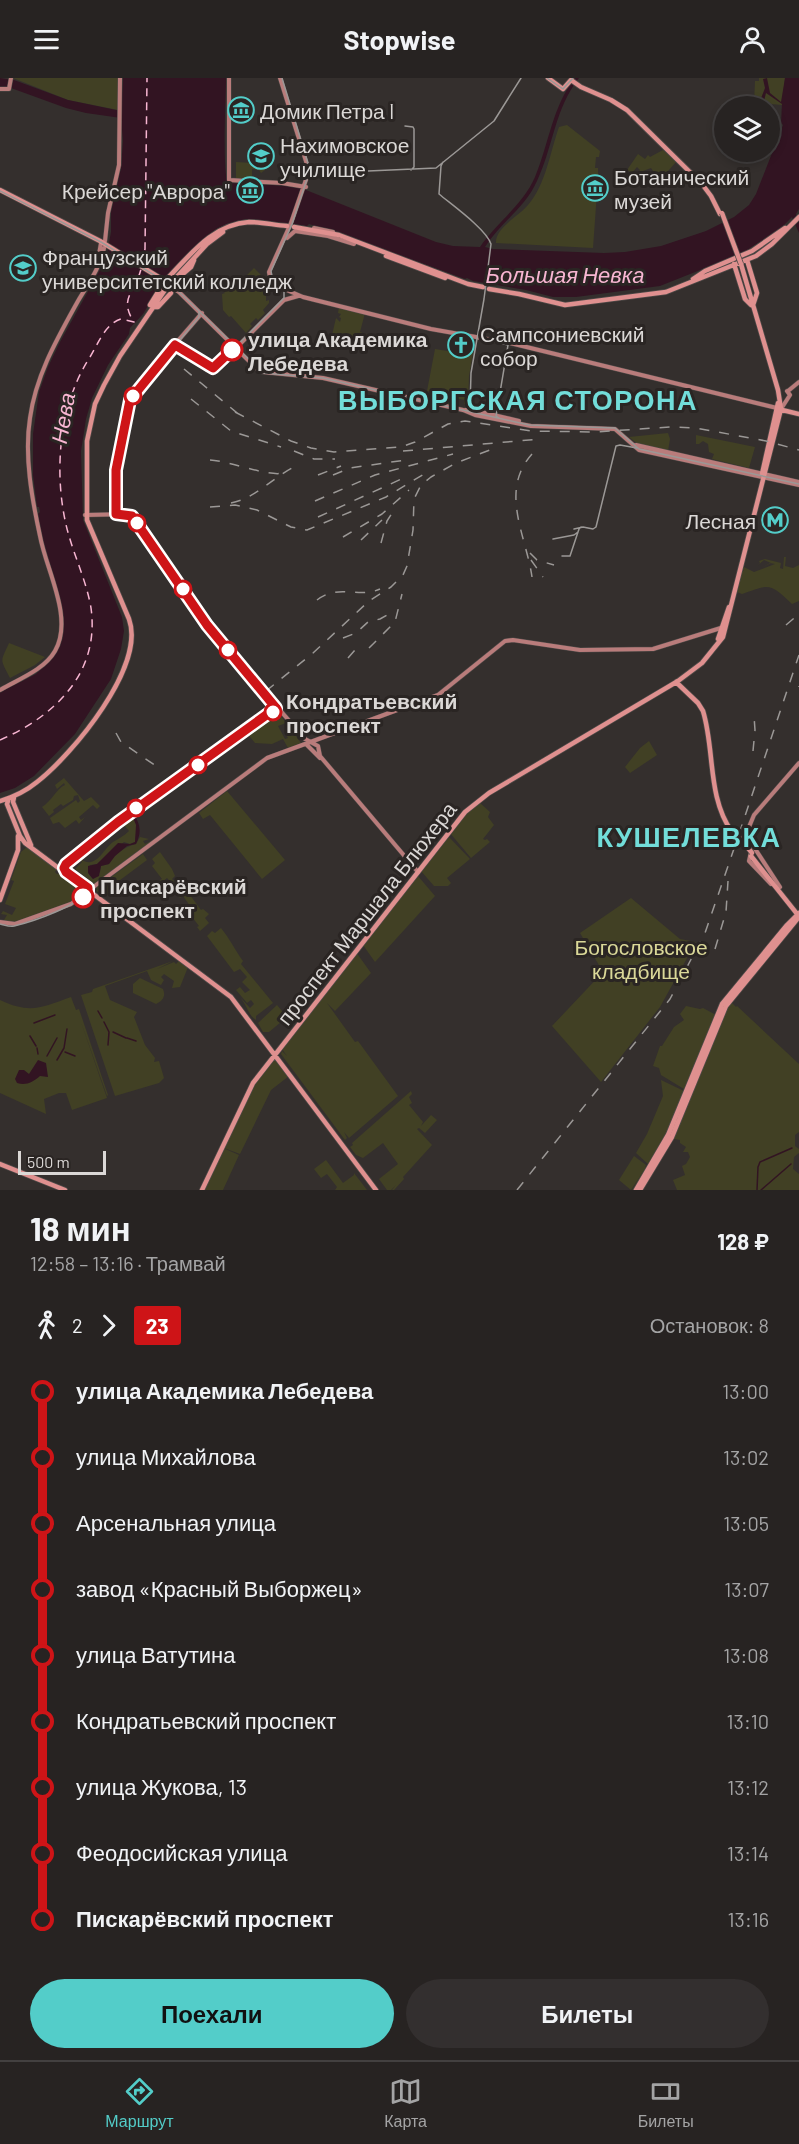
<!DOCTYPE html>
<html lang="ru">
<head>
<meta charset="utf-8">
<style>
  :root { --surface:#272322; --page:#332f2f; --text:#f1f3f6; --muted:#a4a4a5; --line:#434040; --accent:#53cdc9 }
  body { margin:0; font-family:Barlow,sans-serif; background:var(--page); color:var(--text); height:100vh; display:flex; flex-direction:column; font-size:22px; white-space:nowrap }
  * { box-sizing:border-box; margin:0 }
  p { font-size:20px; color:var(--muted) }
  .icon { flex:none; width:33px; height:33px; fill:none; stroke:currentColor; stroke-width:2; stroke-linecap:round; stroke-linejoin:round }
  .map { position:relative; height:1112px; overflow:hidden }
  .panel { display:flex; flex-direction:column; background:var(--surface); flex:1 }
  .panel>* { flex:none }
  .badge { padding:0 12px; border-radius:4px; font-size:21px; line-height:39px }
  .tools { position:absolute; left:714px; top:18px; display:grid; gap:12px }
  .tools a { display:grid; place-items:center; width:66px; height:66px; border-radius:50%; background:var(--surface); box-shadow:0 3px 9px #0003,0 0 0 2px var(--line); font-size:30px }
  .scale { position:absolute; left:18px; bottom:15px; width:88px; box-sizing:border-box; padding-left:6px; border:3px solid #dbd8d6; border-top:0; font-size:16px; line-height:21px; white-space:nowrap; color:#dbd8d6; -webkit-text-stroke:4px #2a2523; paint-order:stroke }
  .map>.badge { position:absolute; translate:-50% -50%; box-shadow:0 0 0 3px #fff }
  .legs { display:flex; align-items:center; gap:9px; height:66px; padding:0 30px; font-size:20px }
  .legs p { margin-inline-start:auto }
  .head { display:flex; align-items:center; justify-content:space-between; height:102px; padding:0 30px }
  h1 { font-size:33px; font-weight:700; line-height:45px }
  .action { display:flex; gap:12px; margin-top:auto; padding:12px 30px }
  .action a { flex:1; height:69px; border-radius:36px; background:var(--accent); color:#111; font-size:24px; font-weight:700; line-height:69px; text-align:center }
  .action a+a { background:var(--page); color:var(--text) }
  ul { padding:0 30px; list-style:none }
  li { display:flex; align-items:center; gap:21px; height:66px; font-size:22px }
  li i { display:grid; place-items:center; width:9px; height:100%; margin:0 8px; background:currentColor }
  li i::after { content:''; width:15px; height:15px; margin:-8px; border:4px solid; border-radius:50%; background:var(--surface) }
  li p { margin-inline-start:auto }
  li:first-child i { background:linear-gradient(#0000 50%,currentColor 0) }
  li:last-child i { background:linear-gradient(currentColor 50%,#0000 0) }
  header { display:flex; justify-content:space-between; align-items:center; height:78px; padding:0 30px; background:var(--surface); font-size:27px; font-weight:700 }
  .tabs { display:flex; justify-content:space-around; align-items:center; height:84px; border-top:2px solid var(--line); background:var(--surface); font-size:16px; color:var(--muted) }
  .tabs a { display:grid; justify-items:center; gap:3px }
  .tabs .selected { color:var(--accent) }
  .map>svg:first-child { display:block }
</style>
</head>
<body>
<header><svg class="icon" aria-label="menu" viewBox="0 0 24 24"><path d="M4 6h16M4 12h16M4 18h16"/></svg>Stopwise<svg class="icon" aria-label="person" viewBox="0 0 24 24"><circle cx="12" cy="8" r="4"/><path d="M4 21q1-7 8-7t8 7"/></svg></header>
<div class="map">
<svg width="799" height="1112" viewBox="0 0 799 1112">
  <rect width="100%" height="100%" fill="#342f2d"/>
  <path fill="#414024" d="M13 0H118V32L68 22Z
    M759 0H785L782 27 771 26 770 38 774 43 772 46 770 43V28H756L754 26 755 3H759Z
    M567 47 600 73 599 79H596L595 90H598V100L593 170 496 165C495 150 519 138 528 127 546 106 550 74 559 49Z
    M663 72 676 84 662 100 657 97 660 101 655 107 651 100 653 93 651 90 643 93 641 97 638 95 640 92 637 89 632 95 627 92 638 76 645 81 648 77 650 79Z
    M254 76H267L265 77 267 78 265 92 261 95 259 92 252 91V100H236V84L252 85 253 86 257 78Z
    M254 190 262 198 259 201 261 202 263 199V204L269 210V213H266V223L269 222V225L263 232 265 235 258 242 256 240 250 246 252 248 246 255 231 238 229 239 223 232 222 216 225 215 223 213 228 208 232 211 234 209 231 206 240 197 243 201Z
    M339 229 365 235 360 254 374 259 372 266H364L332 257 336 240 340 244 341 240 339 239 341 236 338 235Z
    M468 268 474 269 469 298 468 326H464V322L455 320 453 328 435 324 437 315 427 313 435 271 466 276Z
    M668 355 670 361 668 373 639 367 629 359Z
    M696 357 755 369 749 390 712 381 714 376 709 374 708 366 703 363 699 366H696Z
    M784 479H786L785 488 793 490 799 487V523L792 526C770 505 770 506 742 516L737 514 742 493H744L743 492 744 489 754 494 775 486 770 485 761 490 771 485 764 482 757 488 760 485 759 483 765 481 781 485 780 490 783 491Z
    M9 565 45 579 35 587 10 600C0 580 0 585 9 565Z
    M275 634H278L286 645 278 648 285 661 288 660 286 657 291 651 301 665 288 670 283 661 272 666 255 665 246 654Z
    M649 663 657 677 630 695 625 689 640 670Z
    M64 700 84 723 91 719 100 728 97 731 93 727 79 739 81 742 85 739 79 746 76 742 65 750 59 744 53 746 50 740 76 722 78 725 80 723 78 717 74 718 73 722 63 728 61 726 53 732 54 734 49 738 42 729C52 723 56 711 65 707L64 705 57 711 55 707Z
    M227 713 285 782 262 801 210 737 203 741 199 735Z
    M480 725 490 734 488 739 494 747 483 761 485 762 487 761 490 764 471 780 450 755 463 737Z
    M132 737 137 747 135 764 130 766 124 764 97 786 90 787C89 793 88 797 93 801L100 794 101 788 109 786C115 776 124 769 136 766L140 759 149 761 143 763 145 766 157 760 95 806 75 791 82 784 79 780C96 793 102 772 113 764 118 761 124 758 129 753L124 747 125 745 124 743Z
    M448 758 470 781 447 800 451 805 448 808H434L421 793Z
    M27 769 57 791 55 794 57 796 62 795 83 810 82 812 83 814 81 813 77 818 81 815 82 816 76 822 44 835 43 833V835L14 845 4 842 7 837 1 836 3 833 12 837 16 830 5 826 14 803 11 802 21 774Z
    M160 774 172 791 175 798 172 801 178 807 181 805 201 832 203 831 209 836 205 840 209 845 200 853 197 849 199 848 189 835 193 832 183 818 180 820 176 815 172 818 166 816 174 808 167 800 162 804 160 802 162 801 152 788 155 785 152 781Z
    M143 776 147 782 108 811 109 813 106 818 96 813 98 811 96 810 99 808 105 810 100 807Z
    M418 798 435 818 375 884 363 867Z
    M631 820 680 861 696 864 660 929 601 1004 552 948 603 894 580 855Z
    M221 850C230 861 235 872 243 883L241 886 273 925 256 938V942C249 938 246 926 240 919L250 930 254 926 251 922 247 925 236 912 240 909 245 915 250 912 242 904 247 899 240 891 234 894 207 858 212 853 215 855Z
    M356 874 371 895 335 933 327 925 355 964 358 963 398 1018 349 1060 344 1054 347 1060 345 1062 281 976 282 973 287 978 282 971Z
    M173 883 157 891 174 884 176 886 179 883 188 889 180 909 172 910 174 903 164 896 161 899 164 902 161 907 151 902 147 893 105 908 110 922 137 934 134 939 145 967 155 980 154 984 159 983 164 1000 159 1005 115 1018 81 917 92 914 93 911Z
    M140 900 163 911C166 918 163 923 156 926L133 915V906Z
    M71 919 76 932 79 931 80 934 108 1017 107 1018 81 944 107 1020 72 1032 66 1015H59L44 1021 46 1036 0 1015V922C30 936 41 930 71 919Z
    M729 925H732L736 929 737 928 799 986V1054L795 1057V1068L799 1071V1075L794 1079 793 1091 799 1096V1112H677L673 1102 685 1097 682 1088 686 1086 690 1079 688 1074H683L686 1069 680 1065V1062L674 1061Z
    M277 927 287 939 269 954H263L258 945Z
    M686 928 700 931 703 930 716 937 684 1011 661 997 659 990 653 988 660 968H662L674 949 684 942 680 936Z
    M274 981H276L289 998 271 1012 240 1076 224 1070 252 1008Z
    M661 1002 684 1013 668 1056 650 1086H648L636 1075 647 1056 663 1018Z
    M411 1013 412 1016 409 1019 412 1025 409 1027 423 1044 421 1048 431 1037 437 1042 425 1055 419 1050 417 1051 432 1067 403 1099 404 1101 394 1112H392L396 1107 391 1112H387L379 1101 398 1086 383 1065 363 1080 356 1077 350 1069 353 1067 352 1065Z
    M223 1070 239 1077 223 1112H204Z
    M634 1078 646 1087 645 1090 648 1088 634 1112H632L644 1092 631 1112 619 1102Z
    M326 1082 343 1105 354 1097V1095L367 1112H335L337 1109 327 1096 321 1100 314 1091Z"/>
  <path fill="#321422" d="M0 0 14 2 68 22 121 33 123 0H226C226 18 222 94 228 105L253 106 254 108C269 106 284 107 301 110L436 164 453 168 480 169C497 144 523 127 535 99 549 66 552 29 575 0H579C555 30 553 69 537 103 525 130 500 145 485 169L493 171 604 175 625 174 661 168 706 153 734 139 749 127 756 116 783 47 781 45 782 26 766 15 764 23H760L765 10 763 1 767 0 770 15 781 24 785 0H799V131L796 136 799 145V155L792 139 779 152 750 170 748 173 660 208 576 219H553L526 212 473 203 467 200 465 201 336 154 309 146 307 148 247 141 237 143 218 150 206 159 163 203 143 236 130 250 129 256 108 287 92 320 86 341 81 373 83 442 122 539 124 553 121 571 111 601 75 656 34 698 15 710 0 715V614L36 596 55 576 63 557V534L41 456 38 436 40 434 39 429H37L33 397V356L39 314 48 289 60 264 106 181 111 154V134L121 90 123 63 121 40 86 35 66 30 11 10H0Z
    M132 737 135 738C141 748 141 756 136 766L127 768 115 778 109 786 101 788 99 798 93 801 88 795V788L97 786 118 765 130 766 135 764 136 747Z
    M38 982 46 985 48 999 40 998C33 1004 26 1008 17 1005L15 1001 19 992H24L29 996Z"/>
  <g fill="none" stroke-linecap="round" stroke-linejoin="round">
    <path stroke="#321422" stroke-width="1.5" d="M98 933 102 940
      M104 944 109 954 108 967
      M34 945 55 937
      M113 954 126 960
      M30 958 36 968
      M127 960 136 963
      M37 970 38 976
      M65 974 75 978
      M47 978 57 960
      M57 982 64 970 67 951
      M757 1112 758 1089 760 1084 792 1070
      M761 1112 791 1086"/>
    <path stroke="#f8b6d2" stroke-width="1.5" stroke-dasharray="8 6" stroke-linecap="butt" d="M0 662C55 638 100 595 91 530 86 500 71 472 65 442 54 389 60 325 90 279 98 266 105 246 121 241L134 244C121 224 130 218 138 200 142 191 143 180 145 171L147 0"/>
    <g stroke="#4f4a48" stroke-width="5">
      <path id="secondary" d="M229 0V102L282 105 306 109
        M280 0 309 93 291 145 269 194 270 199 282 210 303 219 431 251 510 265 781 331 790 317 787 313
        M0 11H9
        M9 11 11 0
        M314 150 333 154
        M287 160 295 153 328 158 354 166
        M105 163 108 135 119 87 120 0
        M98 182 101 165
        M170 208 179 214 259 293 263 294 323 300 463 332 475 337 531 348 615 351 639 372 799 407
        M176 266 207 292H214L284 222 298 218
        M192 277 201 280 212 289 216 288
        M788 313 799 304
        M465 332H472L519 343
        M636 367 799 404
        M85 437 131 436 207 548 305 661 318 668 320 678 418 794
        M116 437 115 391 130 322 164 279 202 235
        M0 612C19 601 44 592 55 573 74 540 46 492 40 458 32 421 24 378 30 340 36 297 57 261 78 223 88 206 100 190 104 170
        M306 666 320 680
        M755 769 751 774 749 783 771 806
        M780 809 750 763 749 749 754 737 799 685
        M0 844 15 846 71 826 100 804 267 680 438 617 505 563 513 562 580 572 653 571 724 549"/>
    </g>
    <g stroke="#4f4a48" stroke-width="6">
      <path id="primary" d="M548 0 563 11 571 2 581 9 611 22 627 32 702 106 711 118 720 136
        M0 112 100 163 165 203
        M294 149 339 157 468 206 483 209
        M386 178 445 200
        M747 182 757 215 753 227
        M734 186 745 221 751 227
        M167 201C190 177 213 146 249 144 262 144 274 147 287 148
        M693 201 705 193 752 173 785 150
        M172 204 207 166 223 154
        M171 206 191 189 194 182
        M489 211 519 216 565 227 666 214 756 178 772 166 799 139
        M155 225V229H158L171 215 170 208
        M150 227 163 206
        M778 331 799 336
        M762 396 778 325
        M718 561 729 529
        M676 604 698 625 703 633C715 672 707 719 732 754
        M14 719 13 724 31 767
        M9 720 7 726 20 758 25 765 231 919 376 1112
        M0 723C14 719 26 713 37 704 73 676 146 588 129 541L87 442V363L95 326 104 307 120 278 167 209
        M751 778 798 837
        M0 822 18 772V758
        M0 1086 65 1112
        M202 1112 253 1005 465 734 489 715 678 603 702 585 723 559 781 331 778 312 741 186
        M636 1112 668 1057 722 926 787 847 799 835
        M640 1112 672 1059 726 928 799 839"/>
    </g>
    <use href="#secondary" stroke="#b97c7b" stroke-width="4"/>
    <use href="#primary" stroke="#df908f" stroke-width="4.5"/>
    <path stroke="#9b9896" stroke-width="1.5" d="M547 0 563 11 573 0
      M405 48 413 49 414 51V89L411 92
      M443 84 441 88 439 116C452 127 486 151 491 166L484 221 471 295 470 330 467 333
      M308 88 313 91 368 93 436 90 494 43 521 0
      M0 113 101 164 175 210 263 295 323 300 529 347 615 350 639 371 799 406
      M479 256 481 260 508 267 496 338 499 340
      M174 269 178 268 210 290 214 291 284 220V212L272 198 271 193 292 146 310 92 282 0
      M574 451 583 449 593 451 596 449 616 368 620 367 637 370
      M553 461 574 457 578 454
      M562 478H570L579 451 581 449
      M0 846C5 847 9 849 14 848 31 844 83 827 88 811L65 793 66 787 118 744 276 631V628L207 547 132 438 116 436V391L130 322 199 239V233"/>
    <path stroke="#9b9896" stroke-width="1.5" stroke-dasharray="10 10" stroke-linecap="butt" d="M184 291 242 339
      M191 321 231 353 281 369
      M235 334 291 363 311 370 334 374 401 369 415 364 448 346 465 343 531 353 595 354 670 349 696 350 766 363 799 372
      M294 373 314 381H335
      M403 373 541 361
      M532 376C499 413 526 457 532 499
      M210 382C229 383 269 399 283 395
      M318 397 341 388
      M333 397 350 390 406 382
      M315 423 375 397 453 376
      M231 425C256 420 272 400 294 389
      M210 429 235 427 257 432 291 449 307 452 386 419 429 393
      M318 439 408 398
      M343 459 382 436 409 412
      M361 462 382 442
      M381 465 387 443 396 429
      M530 475 537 482 554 487
      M531 482 543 499
      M317 522C339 505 358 521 380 511
      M786 547 799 536
      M343 560 356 555 368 544 380 541 389 536
      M369 570 395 544 402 516
      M348 580 361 565
      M799 609V608
      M266 613 313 575 369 523 391 509 403 497 407 488 413 452 414 421 421 407 431 399 456 385 495 370
      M116 655 121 664 156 688
      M753 673 755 652 754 638
      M739 756 799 577
      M715 871 726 834 728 803
      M517 1112 670 921 705 855 737 762"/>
    <g stroke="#4f4a48" stroke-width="6" stroke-linecap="butt">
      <path id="primary-bridge" d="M722 135 741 186
        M165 203H168
        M168 207 170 208
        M733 751 752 775"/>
    </g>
    <use href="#primary-bridge" stroke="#df908f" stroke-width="4.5"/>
  </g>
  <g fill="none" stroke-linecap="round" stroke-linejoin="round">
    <g stroke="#fff" stroke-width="14">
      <path id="line-1" d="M83 819 88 814V810L66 794 64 790 66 786 118 744 276 630 207 547 132 438 116 436V392L130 322 175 267 213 290 232 272"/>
    </g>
    <use href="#line-1" stroke="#ce1417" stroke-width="9"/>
  </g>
  <defs>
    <g id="museum-ring" transform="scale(1.35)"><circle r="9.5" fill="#2a2523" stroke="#53cdc9" stroke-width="1.5"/><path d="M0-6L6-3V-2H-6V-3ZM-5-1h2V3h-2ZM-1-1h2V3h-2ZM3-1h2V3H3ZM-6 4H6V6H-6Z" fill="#53cdc9"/></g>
    <g id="university-ring" transform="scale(1.35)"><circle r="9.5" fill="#2a2523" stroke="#53cdc9" stroke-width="1.5"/><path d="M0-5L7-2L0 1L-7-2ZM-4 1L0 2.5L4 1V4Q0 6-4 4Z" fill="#53cdc9"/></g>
    <g id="church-ring" transform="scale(1.35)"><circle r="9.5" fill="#2a2523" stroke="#53cdc9" stroke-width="1.5"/><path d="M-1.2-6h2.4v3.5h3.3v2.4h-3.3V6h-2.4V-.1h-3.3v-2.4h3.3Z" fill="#53cdc9"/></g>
    <g id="metro-ring" transform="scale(1.35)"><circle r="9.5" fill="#2a2523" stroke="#53cdc9" stroke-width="1.5"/><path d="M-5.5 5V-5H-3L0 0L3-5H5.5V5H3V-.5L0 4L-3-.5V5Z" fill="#53cdc9"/></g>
  </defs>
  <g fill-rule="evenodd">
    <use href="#museum-ring" x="241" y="32"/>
    <use href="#university-ring" x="261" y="78"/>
    <use href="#museum-ring" x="595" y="110"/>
    <use href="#museum-ring" x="250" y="112"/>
    <use href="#university-ring" x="23" y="190"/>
    <use href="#church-ring" x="461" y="267"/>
    <use href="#metro-ring" x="775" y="442"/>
  </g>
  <g fill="#fff" stroke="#ce1417" stroke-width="3">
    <circle cx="232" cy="272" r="10"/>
    <circle cx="133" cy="318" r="8"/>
    <circle cx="137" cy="445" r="8"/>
    <circle cx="183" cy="511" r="8"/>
    <circle cx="228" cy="572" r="8"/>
    <circle cx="273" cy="634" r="8"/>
    <circle cx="198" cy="687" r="8"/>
    <circle cx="136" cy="730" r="8"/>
    <circle cx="83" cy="819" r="10"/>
  </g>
  <g text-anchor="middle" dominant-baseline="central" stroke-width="6" stroke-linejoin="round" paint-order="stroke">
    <g font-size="21" fill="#dbd8d6" stroke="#2a2523" text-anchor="start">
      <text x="260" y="32">Домик Петра I</text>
      <text x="280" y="66">Нахимовское<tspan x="280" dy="24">училище</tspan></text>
      <text x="614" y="98">Ботанический<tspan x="614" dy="24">музей</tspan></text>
      <text x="230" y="112" text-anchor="end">Крейсер "Аврора"</text>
      <text x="42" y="178">Французский<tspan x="42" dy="24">университетский колледж</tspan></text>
      <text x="480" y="255">Сампсониевский<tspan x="480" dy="24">собор</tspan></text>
      <text x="756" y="442" text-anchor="end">Лесная</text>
    </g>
    <g font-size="21" font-weight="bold" fill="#dbd8d6" stroke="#2a2523" text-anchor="start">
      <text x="248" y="260">улица Академика<tspan x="248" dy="24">Лебедева</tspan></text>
      <text x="286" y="622">Кондратьевский<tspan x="286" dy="24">проспект</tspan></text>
      <text x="100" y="807">Пискарёвский<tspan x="100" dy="24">проспект</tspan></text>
    </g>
    <g font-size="21" fill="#dbd8d6" stroke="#2a2523">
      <text transform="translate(366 835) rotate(-52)">проспект Маршала Блюхера</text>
    </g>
    <g font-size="21" fill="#dad898" stroke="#2a2523">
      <text x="641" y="868">Богословское<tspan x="641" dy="24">кладбище</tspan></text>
    </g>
    <g font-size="22" font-style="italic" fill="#f8b6d2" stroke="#2a2523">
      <text x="565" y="196">Большая Невка</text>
      <text transform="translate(62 340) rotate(-80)">Нева</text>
    </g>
    <g font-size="27" font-weight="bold" letter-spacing="1.5" fill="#72ddd9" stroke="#2a2523">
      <text x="518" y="321">ВЫБОРГСКАЯ СТОРОНА</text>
      <text x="689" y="758">КУШЕЛЕВКА</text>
    </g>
  </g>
</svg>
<div class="tools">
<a><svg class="icon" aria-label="layers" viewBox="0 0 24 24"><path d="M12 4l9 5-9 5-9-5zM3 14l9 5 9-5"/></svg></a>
</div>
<div class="scale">500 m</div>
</div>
<section class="panel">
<div class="head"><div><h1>18 мин</h1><p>12:58 – 13:16 · Трамвай</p></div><b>128 ₽</b></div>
<div class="legs"><svg class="icon" aria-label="walk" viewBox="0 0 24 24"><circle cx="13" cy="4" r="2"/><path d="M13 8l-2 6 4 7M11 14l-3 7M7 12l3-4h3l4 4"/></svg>2<svg class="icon" aria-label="forward" viewBox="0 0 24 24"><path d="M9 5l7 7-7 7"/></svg><b class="badge" style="background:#ce1417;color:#fff">23</b><p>Остановок: 8</p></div>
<ul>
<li><i style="color:#ce1417"></i><b>улица Академика Лебедева</b><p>13:00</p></li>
<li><i style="color:#ce1417"></i><span>улица Михайлова</span><p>13:02</p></li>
<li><i style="color:#ce1417"></i><span>Арсенальная улица</span><p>13:05</p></li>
<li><i style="color:#ce1417"></i><span>завод «Красный Выборжец»</span><p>13:07</p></li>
<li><i style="color:#ce1417"></i><span>улица Ватутина</span><p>13:08</p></li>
<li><i style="color:#ce1417"></i><span>Кондратьевский проспект</span><p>13:10</p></li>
<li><i style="color:#ce1417"></i><span>улица Жукова, 13</span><p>13:12</p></li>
<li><i style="color:#ce1417"></i><span>Феодосийская улица</span><p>13:14</p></li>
<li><i style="color:#ce1417"></i><b>Пискарёвский проспект</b><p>13:16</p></li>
</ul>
<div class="action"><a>Поехали</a><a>Билеты</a></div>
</section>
<nav class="tabs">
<a class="selected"><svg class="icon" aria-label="directions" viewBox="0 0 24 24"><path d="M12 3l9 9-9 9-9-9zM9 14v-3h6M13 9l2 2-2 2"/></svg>Маршрут</a>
<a><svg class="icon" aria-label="map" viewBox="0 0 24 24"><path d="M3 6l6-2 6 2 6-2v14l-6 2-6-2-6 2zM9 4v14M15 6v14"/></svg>Карта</a>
<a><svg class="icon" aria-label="tickets" viewBox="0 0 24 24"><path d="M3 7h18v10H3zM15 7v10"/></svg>Билеты</a>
</nav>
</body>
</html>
